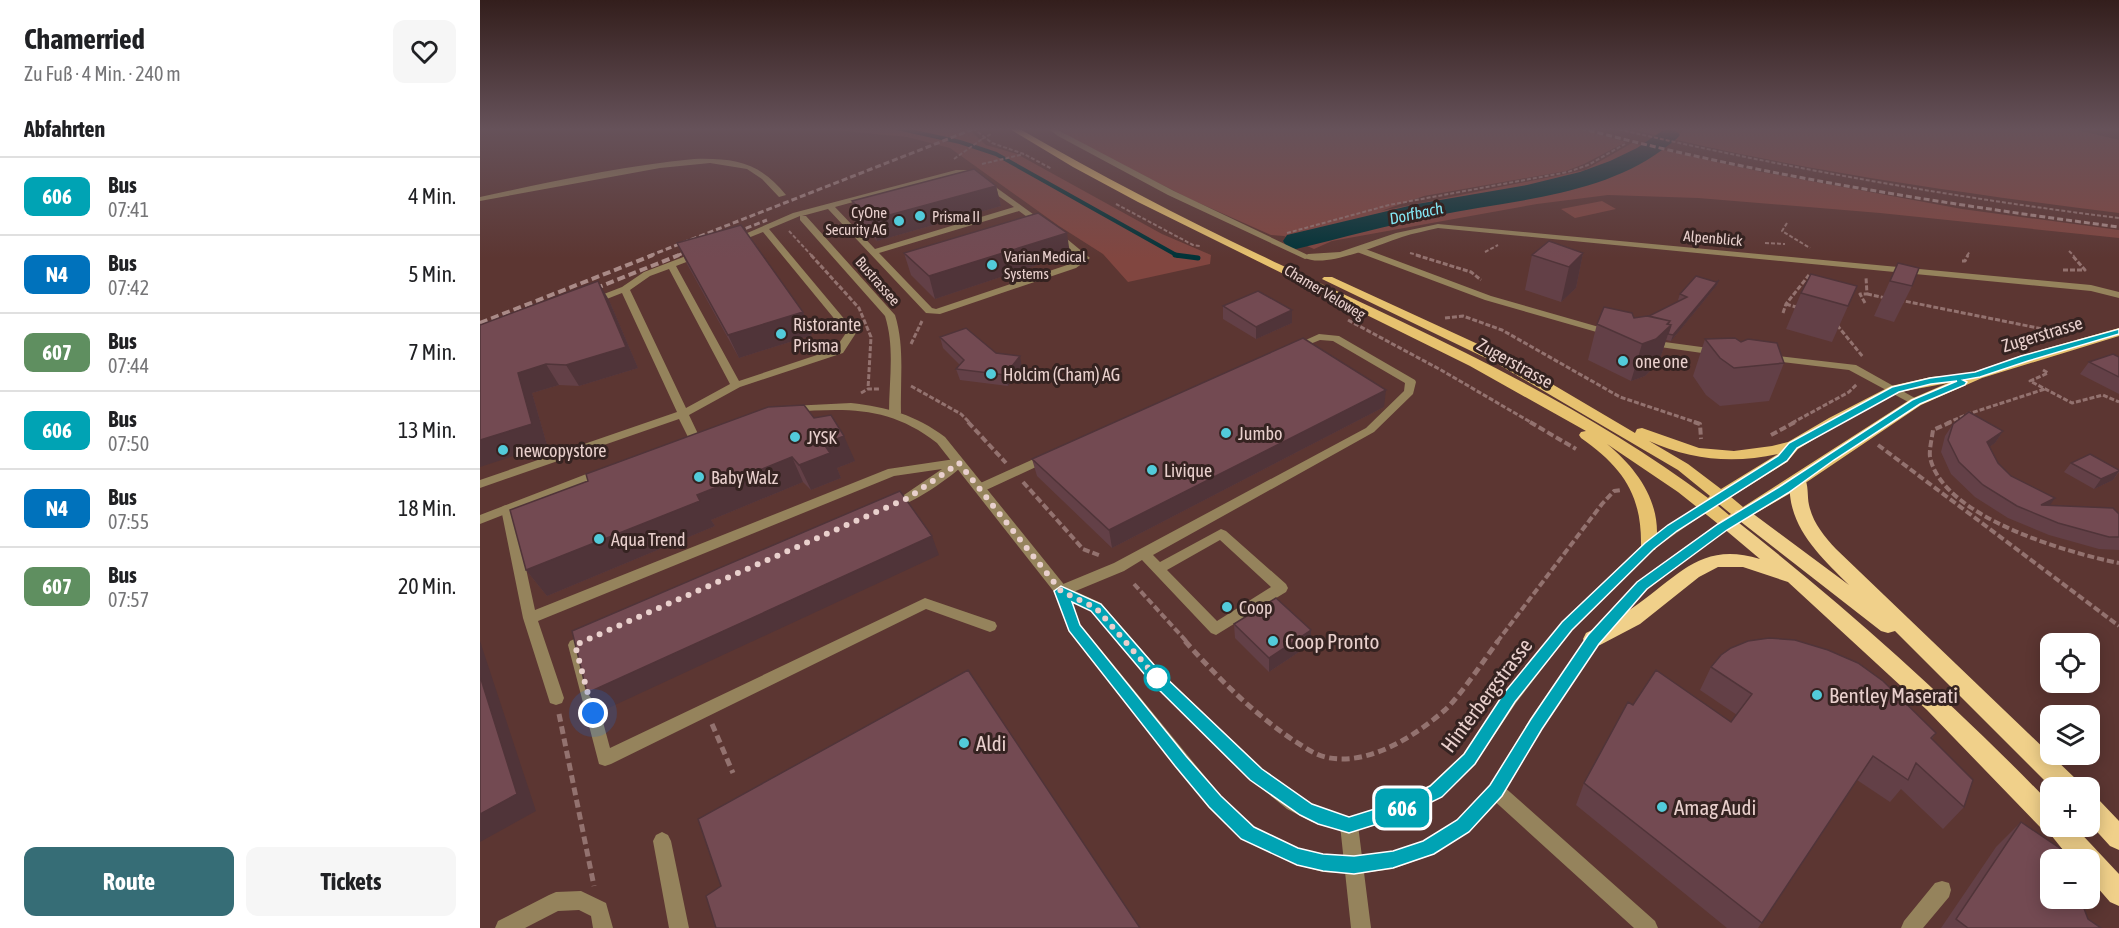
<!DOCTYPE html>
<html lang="de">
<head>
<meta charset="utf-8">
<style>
  :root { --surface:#fff; --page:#f6f6f6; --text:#202124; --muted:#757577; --line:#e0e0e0; --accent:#366d76 }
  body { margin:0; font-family:"Asap Condensed",sans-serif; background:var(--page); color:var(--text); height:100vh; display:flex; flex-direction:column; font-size:22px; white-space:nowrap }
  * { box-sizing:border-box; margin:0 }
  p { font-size:20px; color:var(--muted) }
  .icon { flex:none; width:33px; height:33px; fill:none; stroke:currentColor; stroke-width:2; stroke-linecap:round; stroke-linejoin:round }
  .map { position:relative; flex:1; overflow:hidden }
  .side { display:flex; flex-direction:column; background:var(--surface); width:480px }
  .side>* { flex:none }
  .badge { padding:0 12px; border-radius:9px; font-size:21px; line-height:39px }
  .tools { position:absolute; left:1560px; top:633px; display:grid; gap:12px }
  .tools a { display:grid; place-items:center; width:60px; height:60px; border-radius:12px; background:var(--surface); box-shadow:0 3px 15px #0003; font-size:30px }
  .you { position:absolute; width:30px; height:30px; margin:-15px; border:4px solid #fff; border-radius:50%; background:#1a73e8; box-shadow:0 0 0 9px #1a73e833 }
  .map>.badge { position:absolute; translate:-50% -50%; box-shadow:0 0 0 3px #fff }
  h2 { padding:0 24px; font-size:22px; line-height:54px }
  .round { display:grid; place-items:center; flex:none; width:63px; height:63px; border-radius:12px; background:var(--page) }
  .summary { display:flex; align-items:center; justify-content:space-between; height:102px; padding:0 24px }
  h1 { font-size:28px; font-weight:700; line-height:45px }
  .primary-button { display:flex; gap:12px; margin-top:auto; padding:12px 24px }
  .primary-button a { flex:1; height:69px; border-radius:12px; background:var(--accent); color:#fff; font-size:24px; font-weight:700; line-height:69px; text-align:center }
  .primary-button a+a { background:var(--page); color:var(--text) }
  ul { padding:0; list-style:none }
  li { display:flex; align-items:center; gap:18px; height:78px; padding:0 24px; border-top:2px solid var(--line) }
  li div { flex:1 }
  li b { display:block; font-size:22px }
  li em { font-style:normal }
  li .badge { min-width:66px; font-weight:700; text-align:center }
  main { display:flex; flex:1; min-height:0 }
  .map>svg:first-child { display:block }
</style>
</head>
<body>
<main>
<section class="side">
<div class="summary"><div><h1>Chamerried</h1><p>Zu Fuß · 4 Min. · 240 m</p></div><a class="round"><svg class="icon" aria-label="heart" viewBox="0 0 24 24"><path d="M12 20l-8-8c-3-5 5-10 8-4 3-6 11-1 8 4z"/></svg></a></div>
<h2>Abfahrten</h2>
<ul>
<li><span class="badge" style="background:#00a3b4;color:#fff">606</span><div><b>Bus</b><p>07:41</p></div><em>4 Min.</em></li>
<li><span class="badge" style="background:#0072bc;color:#fff">N4</span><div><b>Bus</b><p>07:42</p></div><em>5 Min.</em></li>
<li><span class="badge" style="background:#5f8f60;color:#fff">607</span><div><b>Bus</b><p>07:44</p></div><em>7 Min.</em></li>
<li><span class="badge" style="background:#00a3b4;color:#fff">606</span><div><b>Bus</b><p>07:50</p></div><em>13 Min.</em></li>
<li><span class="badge" style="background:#0072bc;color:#fff">N4</span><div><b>Bus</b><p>07:55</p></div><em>18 Min.</em></li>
<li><span class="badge" style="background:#5f8f60;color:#fff">607</span><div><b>Bus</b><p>07:57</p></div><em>20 Min.</em></li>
</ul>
<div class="primary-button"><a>Route</a><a>Tickets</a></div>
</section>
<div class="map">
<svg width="1639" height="928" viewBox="0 0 1639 928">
  <rect width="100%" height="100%" fill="#5c3632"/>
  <path fill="#814640" d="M333 128H487L506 145 537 154 682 234 731 255 730 264 648 282 623 254 579 226 470 148 427 137Z
    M578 128H1096L1146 142 1104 164 1086 171 944 196 901 211 1105 170 1152 143 1282 172 1482 209 1639 230V238L1400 213 1218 198 1128 195 1057 204 852 241 834 249 804 236 791 235 710 199 592 139Z
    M1147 128H1178L1175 131 1197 136 1206 128H1589L1639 140V213C1474 192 1308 169 1147 128Z
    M1122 201 1136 209 1095 218 1081 209Z"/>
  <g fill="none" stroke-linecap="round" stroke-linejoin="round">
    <path stroke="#003338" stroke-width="4" d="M417 128 480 142 516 154 698 256"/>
    <path stroke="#003338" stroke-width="5" d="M695 255 718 258"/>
    <path fill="#003338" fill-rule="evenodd" d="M1189 129 1196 131 1200 135C1195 141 1188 145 1182 150 1118 197 1030 200 954 216 908 225 862 238 816 249L807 247 803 241 807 235 937 204 1047 185 1100 172 1130 161 1157 148 1182 131Z"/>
    <path stroke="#93726f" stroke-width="2" stroke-dasharray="4 2" stroke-linecap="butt" d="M493 128 512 143 544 154 572 169
      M1133 128C1300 167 1469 197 1639 218
      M474 159 502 139
      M502 164 544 154
      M636 204 713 245 720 246
      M1307 223 1302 231 1330 248
      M309 231 332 256
      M807 233 909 205 1088 172 1108 165 1145 144
      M1285 243 1305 244
      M1589 251 1594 256
      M1005 252 1018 245
      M930 253 941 256
      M1487 256 1490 251"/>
    <path stroke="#93726f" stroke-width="3" stroke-dasharray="5 2" stroke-linecap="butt" d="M331 255 379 308 391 337 388 389
      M936 255 991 272 1001 280
      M1482 261H1485L1488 255
      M1583 270H1605L1592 255
      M1387 294 1406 298
      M1419 300 1578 332
      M1385 303 1380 294H1387L1386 277
      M1306 304 1319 308
      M1303 313 1306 304 1329 275
      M965 318 983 316 1022 330 1140 397 1218 423
      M868 320 961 370 1052 423
      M1357 325 1383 357
      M431 344 442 321
      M1563 370 1568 373 1550 381 1592 403 1623 395 1639 402
      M431 386 481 414 490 423
      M381 393 388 389H400
      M1312 423 1369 392 1377 384
      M1467 423 1488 414 1565 389"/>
    <path stroke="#93726f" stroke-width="4" stroke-dasharray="7 3" stroke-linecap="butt" d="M488 422 526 463
      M1050 422 1096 449
      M1214 422 1220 424 1221 439
      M1471 422 1453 430C1452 438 1449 450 1450 457 1462 517 1588 553 1639 563
      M1291 435 1315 422
      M1398 445 1639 626
      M543 482 603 549 621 556
      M654 584 707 642
      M1017 642 1122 504 1134 491 1141 490"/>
    <path stroke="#93726f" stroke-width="5" stroke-dasharray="8 4.5" stroke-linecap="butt" d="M705 641C738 678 772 712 813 740 823 746 833 754 845 757 887 767 934 737 965 710 981 695 1004 660 1018 641
      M79 714 114 886
      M232 724 253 773"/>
    <path fill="#95835c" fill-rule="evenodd" d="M567 128H574L694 191 832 257 825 259 688 195 578 136Z
      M214 159C255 158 279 162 306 195L299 197 282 179 267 169 230 163 180 168 0 201V197C70 182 142 166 214 159Z
      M476 170H492L568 225 561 227 539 211 399 253 452 308 456 309 590 264 600 258 575 238V234H581L610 258 596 268 460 314 446 313 348 209 322 216H326L415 315C425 347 420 380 421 413L419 415 415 416 409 413C409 380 415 348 405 316L320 220V216L289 229 376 333 363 353 260 387 209 415 219 436 217 439H209L199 419 0 488V480L197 412 142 293 114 304 109 301 111 299 142 287 164 272 219 251 223 254 222 256 196 266 259 381 355 349 366 333 283 232 258 242 251 240 313 213ZM476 174H487L534 207 395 249 355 207ZM189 269 250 384 206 408 150 290 170 276Z
      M880 247 1011 296 1133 331 1135 333 1133 335H1127L1005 300 877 252V248Z
      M839 334 859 336 935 380 936 382 933 394 894 432 673 555 680 562 741 529 746 531 806 584 808 588 806 592 736 635 731 633 662 560 644 571 586 595 581 596 576 595 574 591 576 587 634 563 886 428 924 391 925 383 853 341 840 340 813 351 808 348ZM740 540 791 587 737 621 687 570Z
      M1170 340 1236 349 1241 352 1236 355 1166 345 1165 343Z
      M1289 355 1376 365 1442 402 1440 404H1432L1369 370 1285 360 1284 358Z
      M567 453 571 454 573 457 571 460 504 491H496L494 488 496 485Z
      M475 459 483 460 485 463C475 475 422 512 408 508L406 505 408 502 424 495 462 469 414 476 58 621 84 698 82 703 76 705 70 703 43 618 21 509 23 506 27 505 33 509 55 610 408 469Z
      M445 598 515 622 517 626 515 630 510 632 446 609 131 764 125 766 119 764 88 645 90 641 108 633 113 635 115 639 113 643 103 648 130 748Z
      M1016 783 1022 785 1175 921 1178 928H1154L1010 797 1007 791 1010 785Z
      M182 832 188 835 191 841 209 928H189L173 841 176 835Z
      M1462 881 1469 883 1471 890 1469 897 1443 928H1421L1424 921 1455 883Z
      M101 891 126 903 133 928H113L111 916 99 910 78 911 45 928H15L18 921 69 895 76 892Z"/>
    <path fill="#95835c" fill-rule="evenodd" d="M958 224 1611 285 1639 292V298L1611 291 958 228C946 231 934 233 922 237 900 244 843 270 824 257L828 254 860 252 916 233Z
      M869 817 875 819 878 825 891 928H871L860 825 863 819Z"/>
    <path fill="#95835c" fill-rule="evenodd" d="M371 403C407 407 436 415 465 437L586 587 621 603 682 673 782 769 819 797 841 809 869 817 914 804 950 785 983 754 1024 693 1082 622 1164 543 1224 502H1232L1234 505 1232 508 1174 549 1092 630 1036 703 995 764 962 797 923 817 869 833 832 822 807 809 770 779 672 683 611 611 592 602 600 624 741 796 774 827 819 848 843 854 874 856 913 851 943 841 977 820 1010 785 1050 719 1108 635 1157 582 1243 520H1253L1254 523 1167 590 1118 643 1062 729 1022 797 989 832 954 854 913 869 874 874 843 872 817 865 762 839 729 808 589 631 575 593 457 443C410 406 368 408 311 412L305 409 311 406Z
      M122 468 126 469 128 472 126 475 0 524V515Z"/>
    <path fill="#e7c26f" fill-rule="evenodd" d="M528 128H538C623 177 710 222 799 264 946 333 1097 400 1228 498L1230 496 1198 470 1016 363 842 279 844 277H852L1026 357 1155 433 1157 429 1162 428 1219 448 1254 451 1292 446 1308 442 1349 418 1411 386 1451 377 1488 374 1540 356 1639 328V336L1502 378 1441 405 1309 494 1248 529 1242 527 1198 492 1127 444C1154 466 1177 496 1177 532 1178 538 1178 544 1175 550H1163L1161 546C1162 494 1142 467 1101 438L1099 435 1101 432 1106 431 990 366 658 202 593 167ZM1468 383 1431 399 1263 507 1251 497 1307 462 1318 449 1359 424 1420 392ZM1169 441C1211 460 1253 464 1298 454L1241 489 1208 464ZM1237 505H1240L1251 514 1249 515Z"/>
    <path fill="#f0d08a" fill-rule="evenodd" d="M1318 475 1324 477C1329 485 1327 496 1329 505 1333 523 1344 536 1356 549L1597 780 1601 788H1572L1415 631 1408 633 1401 631 1256 518 1253 514 1256 510H1268L1369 585C1343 559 1314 533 1310 495 1310 489 1309 483 1312 477Z
      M1248 517 1254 519C1366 607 1471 701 1570 803V826H1594L1639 874V906L1630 902 1610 879V860H1591L1567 830 1561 828 1447 710 1308 582 1263 567H1238L1219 577 1160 624 1120 645 1113 647 1106 645 1103 639 1106 633C1124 624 1142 616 1158 604 1200 574 1223 541 1280 559L1242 527 1239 523 1242 519Z
      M1610 797 1619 800 1639 821V850L1630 846 1610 824Z"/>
    <path stroke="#a98a87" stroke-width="3" stroke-dasharray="6 3" stroke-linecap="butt" d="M1100 128C1277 175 1457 203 1639 227
      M249 235 287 220
      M169 256 496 128
      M196 256 219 247"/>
    <path stroke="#a98a87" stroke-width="4" stroke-dasharray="8 4" stroke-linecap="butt" d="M104 293 199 255
      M0 323 173 255"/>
    <path stroke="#93726f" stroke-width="2" stroke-dasharray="4 2" stroke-linecap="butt" d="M502 139 511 134"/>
  </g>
  <path fill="#634047" d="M516 186 521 206 397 241 378 221 372 201Z
    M197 243 323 312 332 335 259 358 207 264Z
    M424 253 590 254 455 299 431 275Z
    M1103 253 1096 288 1081 302 1045 290 1052 255Z
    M1418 263 1432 286 1414 322 1394 316Z
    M1239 280 1237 285 1191 341 1186 340 1179 362 1165 376 1151 381 1108 360 1117 324 1169 316 1200 301 1198 300 1200 294Z
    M1377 286 1352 342 1306 329 1321 293Z
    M129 300 158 368 99 386 79 385 52 393 67 445 0 325Z
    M743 306 812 323 776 339 743 319Z
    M460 337 516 353 542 367 528 386 480 380 476 369 480 365 463 348Z
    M1225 339 1261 342 1304 363 1289 401 1240 406 1226 395 1213 376Z
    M1639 357V394L1600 374 1609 362Z
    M904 407 632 548 557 476 552 459Z
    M334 418 375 461 357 468 361 478 331 490 323 482 231 520 235 526 67 596 46 570Z
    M1473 424 1523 431 1515 443 1509 447 1518 463 1531 476 1570 505 1639 514V550L1619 549 1569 535 1528 518 1495 497 1471 474 1461 452 1465 436Z
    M1591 463 1639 470V472L1633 480 1614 489 1584 472Z
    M754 624 831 630V644L789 672 755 638Z
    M1231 667 1456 733 1452 739 1484 807 1463 829 1421 789 1410 802 1377 780 1278 928H1247L1096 805 1104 783 1153 705 1251 722 1257 715 1220 690Z
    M1541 822 1608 919 1621 928H1461L1516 847Z"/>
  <path fill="#503439" d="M516 186 521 206 397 241 391 220Z
    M587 233 590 254 455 299 449 276Z
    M1103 253 1096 288 1081 302 1089 267Z
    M1239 280 1237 285 1191 341 1193 335Z
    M118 281 129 300 158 368 99 386 86 365Z
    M812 310V323L776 339V327Z
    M323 312 332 335 259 358 248 335Z
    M1190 321 1191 325 1179 362 1165 376 1151 381 1162 344Z
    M540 356 542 367 528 386 525 375Z
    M66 364 79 385 52 393 67 445 0 467V440L38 373Z
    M906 390 904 407 632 548 629 530Z
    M1523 431 1515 443 1499 454 1507 442Z
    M364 436 375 461 357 468 361 478 331 490 319 465 344 444Z
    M312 457 323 482 231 520 235 526 67 596 46 570 217 495Z
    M1639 471 1633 480 1614 489 1621 479Z
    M1575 498 1566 511 1561 505Z
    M452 536 459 555 122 711 107 693Z
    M831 630V644L789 672V658Z
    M0 641 56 811 0 842Z"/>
  <path fill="#734a52" stroke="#503439" stroke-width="1.5" d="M494 169 516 186 391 220 372 201Z
    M558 213 587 233 449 276 424 253Z
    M261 225 323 312 248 335 197 243Z
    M1069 241 1103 253 1089 267 1052 255Z
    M1418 263 1439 268 1432 286 1410 281Z
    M1331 274 1377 286 1368 306 1321 293Z
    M1216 276 1236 282 1239 280 1193 335 1188 334 1191 325 1188 324 1190 321 1169 316 1207 297 1200 294Z
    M118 281 146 347 86 365 66 364 38 373 52 424 0 440V325Z
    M778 291 812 310 776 327 743 306Z
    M1124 307 1152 313 1154 318 1167 316 1190 321 1187 324 1191 325 1176 339 1162 344 1117 324Z
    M486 328 516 353 540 356 525 375 476 369 484 360 460 337Z
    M823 338 906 390 629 530 552 459Z
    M1255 338 1261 342 1268 339 1297 343 1304 363 1254 368 1240 358 1225 339Z
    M1633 354 1639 357V377L1609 362Z
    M324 405 334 418 351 415 364 436 344 444 350 453 319 465 312 457 217 495 220 501 46 570 30 510 108 481 106 474 288 407Z
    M1489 412 1523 431 1507 442 1518 463 1531 476 1575 498 1561 505 1633 508 1639 514V537H1629L1578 523 1537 506 1503 485 1479 462 1468 440 1473 424Z
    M1610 454 1639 470V471L1621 479 1591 463Z
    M420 491 452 536 107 693 92 631Z
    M796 598 831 630 789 658 754 624Z
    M1289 638 1315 640 1348 650 1378 663 1403 681 1456 733 1451 738 1493 780 1484 807 1436 763 1428 780 1393 756 1282 923 1104 783 1148 702 1153 705 1176 670 1251 722 1272 694 1231 667 1241 655 1251 648 1268 641Z
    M488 670 660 928H236L226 896 241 886 218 819Z
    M0 676 37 794 0 814Z
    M1541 822 1584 851 1587 860H1570V898H1600L1608 919 1621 928H1488L1476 919Z"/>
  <linearGradient id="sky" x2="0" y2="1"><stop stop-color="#331e1c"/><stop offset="0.5" stop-color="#66525a"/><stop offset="1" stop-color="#66525a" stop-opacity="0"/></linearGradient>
  <rect width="1639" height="258" fill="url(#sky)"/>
  <path fill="#00a3b4" stroke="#fff" stroke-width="1.5" fill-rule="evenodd" d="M1639 329V334L1548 361 1500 377 1483 380 1487 382 1485 385 1440 404 1354 460 1308 493 1247 530 1167 589 1119 644 1062 729 1022 796 989 832 954 854 913 868 874 874 843 871 817 865 761 839 729 807 695 766 589 631 574 591 581 586 621 604 682 674 782 769 832 804 869 817 914 803 950 786 984 754 1024 693 1082 622 1165 543 1188 525 1298 456 1309 443 1412 387 1450 378 1495 372 1541 356ZM1477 381 1432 400 1299 487 1238 524 1157 582 1108 635 1051 719 1010 785 977 820 943 841 913 851 874 856 843 854 818 848 774 827 741 796 706 756 600 625 592 602 611 611 671 682 770 780 820 815 838 824 869 833 923 816 962 797 995 764 1035 702 1092 630 1174 549 1197 531 1307 461 1317 448 1419 392 1451 384Z"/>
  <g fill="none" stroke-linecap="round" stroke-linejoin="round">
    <path stroke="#e9d0cd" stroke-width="6" stroke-dasharray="0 10.8" d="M113 713 95 645 428 498 479 463 581 591 616 608 677 678"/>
  </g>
  <g fill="#52cbda" stroke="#352321" stroke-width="2">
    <circle cx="440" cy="216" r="6"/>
    <circle cx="419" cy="221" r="6"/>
    <circle cx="512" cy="265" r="6"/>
    <circle cx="301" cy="334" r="6"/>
    <circle cx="1143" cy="361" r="6"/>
    <circle cx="511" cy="374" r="6"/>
    <circle cx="746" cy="433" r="6"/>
    <circle cx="315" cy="437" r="6"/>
    <circle cx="23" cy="450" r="6"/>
    <circle cx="672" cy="470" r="6"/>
    <circle cx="219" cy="477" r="6"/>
    <circle cx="119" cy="539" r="6"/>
    <circle cx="747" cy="607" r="6"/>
    <circle cx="793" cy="641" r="6"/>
    <circle cx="1337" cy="695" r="6"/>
    <circle cx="484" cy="743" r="6"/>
    <circle cx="1182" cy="807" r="6"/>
  </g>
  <circle fill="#fff" stroke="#00a3b4" stroke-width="3" cx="677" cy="678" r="12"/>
  <g text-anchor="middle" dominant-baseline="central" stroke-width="6" stroke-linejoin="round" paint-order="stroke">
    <g font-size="15" fill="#e9d0cd" stroke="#352321" text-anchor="start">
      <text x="407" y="212" text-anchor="end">CyOne<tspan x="407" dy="17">Security AG</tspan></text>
      <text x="452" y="216">Prisma II</text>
      <text x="524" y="256">Varian Medical<tspan x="524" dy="17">Systems</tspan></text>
    </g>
    <g font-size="15" fill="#e9d0cd" stroke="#352321">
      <text transform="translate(1233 238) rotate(5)">Alpenblick</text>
      <text transform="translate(398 281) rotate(49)">Bustrassee</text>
      <text transform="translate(845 292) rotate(31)">Chamer Veloweg</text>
    </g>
    <g font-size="16" font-style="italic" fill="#83e8f5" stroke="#352321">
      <text transform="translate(936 213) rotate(-12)">Dorfbach</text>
    </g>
    <g font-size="18" fill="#e9d0cd" stroke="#352321" text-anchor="start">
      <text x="313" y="324">Ristorante<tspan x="313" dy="21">Prisma</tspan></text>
      <text x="1155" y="361">one one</text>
      <text x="523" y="374">Holcim (Cham) AG</text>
      <text x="758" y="433">Jumbo</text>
      <text x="327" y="437">JYSK</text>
      <text x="35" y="450">newcopystore</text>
      <text x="684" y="470">Livique</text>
      <text x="231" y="477">Baby Walz</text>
      <text x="131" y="539">Aqua Trend</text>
      <text x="759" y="607">Coop</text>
    </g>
    <g font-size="18" fill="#e9d0cd" stroke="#352321">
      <text transform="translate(1562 334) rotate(-17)">Zugerstrasse</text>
      <text transform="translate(1035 363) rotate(29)">Zugerstrasse</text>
    </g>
    <g font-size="21" fill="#e9d0cd" stroke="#352321" text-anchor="start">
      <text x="805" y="641">Coop Pronto</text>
      <text x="1349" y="695">Bentley Maserati</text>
      <text x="496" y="743">Aldi</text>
      <text x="1194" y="807">Amag Audi</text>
    </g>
    <g font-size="21" fill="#e9d0cd" stroke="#352321">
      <text transform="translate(1006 695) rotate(-53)">Hinterbergstrasse</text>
    </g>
  </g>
</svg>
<div class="tools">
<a><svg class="icon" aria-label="locate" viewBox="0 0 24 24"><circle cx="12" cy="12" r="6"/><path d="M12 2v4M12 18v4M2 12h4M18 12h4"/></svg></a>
<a><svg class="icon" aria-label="layers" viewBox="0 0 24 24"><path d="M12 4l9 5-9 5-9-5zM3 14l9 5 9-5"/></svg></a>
<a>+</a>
<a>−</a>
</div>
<div class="you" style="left:113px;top:713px"></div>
<b class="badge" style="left:922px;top:808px;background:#00a3b4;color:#fff">606</b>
</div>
</main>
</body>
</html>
